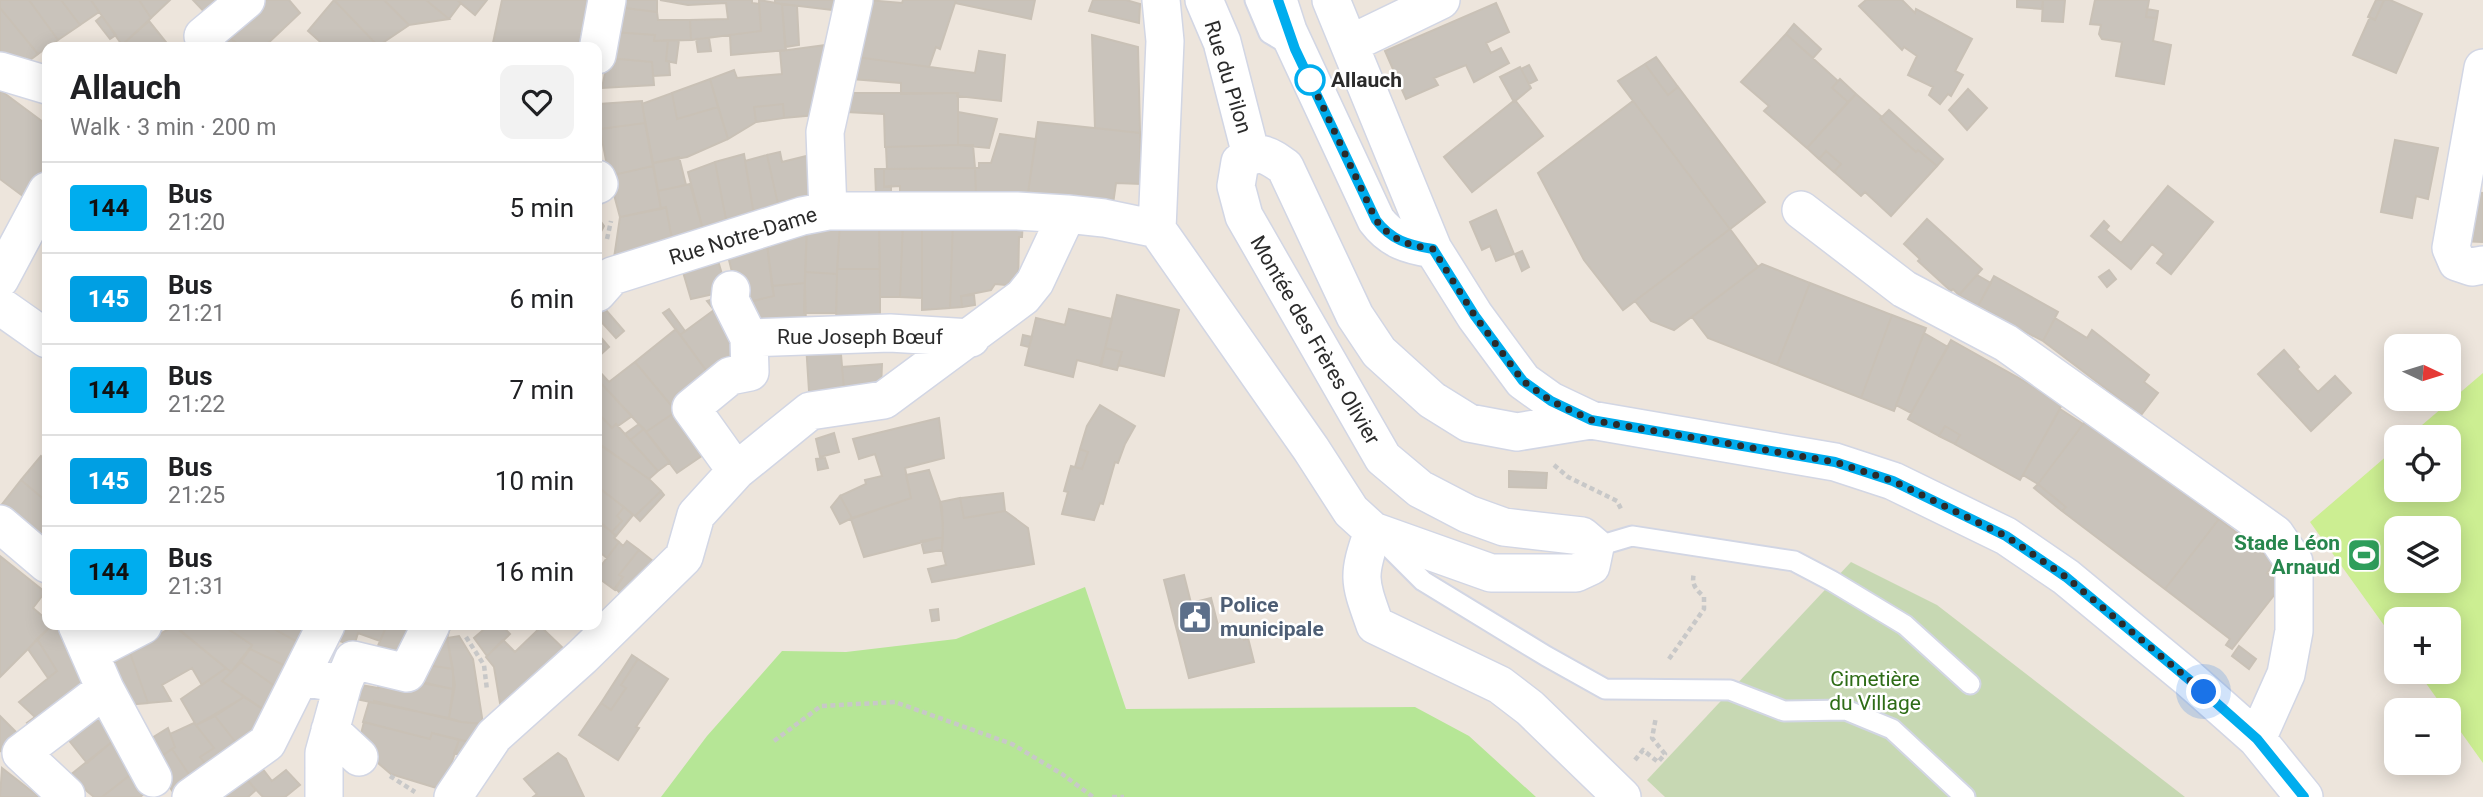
<!DOCTYPE html>
<html lang="en">
<head>
<meta charset="utf-8">
<style>
  :root { --surface:#fff; --page:#f2f2f2; --text:#202124; --muted:#757577; --line:#e0e0e0 }
  body { margin:0; font-family:Roboto,sans-serif; background:var(--page); color:var(--text); height:100vh; display:flex; flex-direction:column; font-size:26px; white-space:nowrap }
  * { box-sizing:border-box; margin:0 }
  p { font-size:23px; color:var(--muted) }
  .icon { flex:none; width:38px; height:38px; fill:none; stroke:currentColor; stroke-width:2; stroke-linecap:round; stroke-linejoin:round }
  .map { position:relative; flex:1; overflow:hidden }
  .panel { position:absolute; left:42px; top:42px; width:560px; height:588px; display:flex; flex-direction:column; background:var(--surface); border-radius:14px; box-shadow:0 4px 18px #0003 }
  .panel>* { flex:none }
  .badge { padding:0 14px; border-radius:5px; font-size:24px; line-height:46px }
  .needle { width:46px; rotate:94deg }
  .buttons { position:absolute; left:2384px; top:334px; display:grid; gap:14px }
  .buttons a { display:grid; place-items:center; width:77px; height:77px; border-radius:14px; background:var(--surface); box-shadow:0 4px 18px #0003; font-size:35px }
  .you { position:absolute; width:35px; height:35px; margin:-18px; border:5px solid #fff; border-radius:50%; background:#1a73e8; box-shadow:0 0 0 10px #1a73e833 }
  .map>.badge { position:absolute; translate:-50% -50%; box-shadow:0 0 0 4px #fff }
  .round { display:grid; place-items:center; flex:none; width:74px; height:74px; border-radius:14px; background:var(--page) }
  .head { display:flex; align-items:center; justify-content:space-between; height:119px; padding:0 28px }
  h1 { font-size:33px; font-weight:700; line-height:52px }
  ul { padding:0; list-style:none }
  li { display:flex; align-items:center; gap:21px; height:91px; padding:0 28px; border-top:2px solid var(--line) }
  li div { flex:1 }
  li b { display:block; font-size:26px }
  li em { font-style:normal }
  li .badge { min-width:77px; font-weight:700; text-align:center }
  .map>svg:first-child { display:block }
</style>
</head>
<body>
<div class="map">
<svg width="2483" height="797" viewBox="0 0 2483 797">
  <rect width="100%" height="100%" fill="#ede5dc"/>
  <path fill="#b6e696" d="M1085 587 1126 709 1415 707 1469 736 1536 797H661L707 736 782 651 846 652 956 639Z"/>
  <path fill="#c7d8b3" d="M1851 562 1937 605 2185 797H1665L1647 780Z"/>
  <path fill="#ccee92" fill-rule="evenodd" d="M2483 373V763L2448 714V710H2445L2418 672H2448V620H2396V642L2310 522 2396 448V490H2448V438L2408 437ZM2396 528H2448V581H2396Z"/>
  <path fill="#c9c3bb" stroke="#c9c1b6" stroke-width="2" d="M0 0H29L58 40 38 54 0 8Z
    M29 0H61L80 25 58 40Z
    M61 0H91L99 12 80 25Z
    M91 0H139L151 18 122 45Z
    M139 0H170L151 18Z
    M193 0H219L211 19Z
    M262 0H289L300 13 264 47H242L226 35Z
    M334 0H384L409 25 378 46Z
    M334 0 378 46V47H326L308 31Z
    M384 0H426L449 19 409 25Z
    M426 0H457L461 3 449 19Z
    M457 0H487L475 15Z
    M502 0H599L591 47H517L493 43Z
    M617 0H657V12L616 7Z
    M660 0H752V3L759 4 761 31 691 40 690 20 728 19 726 3 688 5Z
    M759 0 782 4 786 50 731 55 730 35 761 31Z
    M775 0H843L840 11 775 3Z
    M867 0 902 3 903 0H956L940 49 936 47 929 67 856 57Z
    M956 0H1035L1031 19 955 3Z
    M1093 0H1126L1140 4 1139 23 1089 11Z
    M1866 0H1902L1915 13 1916 9 1972 39 1955 71 1963 75 1951 96 1948 94 1940 104 1929 95 1933 87 1908 75 1917 56 1904 47 1902 50 1859 6Z
    M2017 0H2043L2042 9 2017 7Z
    M2043 0H2065L2063 22 2042 21Z
    M2095 0H2149L2146 17 2157 18 2153 41 2171 45 2164 84 2116 76 2122 42 2102 39 2099 34 2101 25 2090 24Z
    M2376 0H2384L2375 20 2368 17Z
    M2384 0H2390L2422 14 2396 73 2353 55 2370 17 2375 20Z
    M1496 3 1509 32 1486 43 1491 53 1501 48 1509 63 1474 82 1466 65 1434 78 1438 85 1406 99 1385 51Z
    M782 4 797 6 799 45 785 47Z
    M616 7 657 12 658 20H690L691 40 654 41 655 35 613 32Z
    M0 8 38 54 22 66 0 58Z
    M2147 9 2158 11 2157 18 2146 17Z
    M102 16 116 35 110 39 96 21Z
    M149 21 166 42 160 47H123L122 45Z
    M1794 24 1821 49 1813 58 1786 34Z
    M613 32 655 35 654 41 668 40 666 61H669L670 75 653 76 652 62 608 58Z
    M1786 34 1838 81 1832 88 1848 102 1807 148 1764 111 1769 106 1741 82Z
    M226 35 242 47H205Z
    M1092 35 1138 47 1140 133 1095 128Z
    M709 38 711 51 698 52 696 39Z
    M668 40H679L676 63 666 61Z
    M826 45 816 115 784 118 783 104 754 107 756 122 728 139 710 79 734 70 737 78 782 74 780 51Z
    M979 51 1005 55 1001 101 957 96 958 93 901 94V83L852 79 856 57 975 73Z
    M1656 57 1678 87 1668 95 1645 64Z
    M608 58 652 62 654 85 602 88Z
    M1645 64 1668 95 1678 87 1765 202 1730 229 1618 81Z
    M1529 65 1537 80 1529 84 1521 69Z
    M1520 67 1531 88 1514 102 1500 77Z
    M710 79 718 107 677 119 672 93Z
    M1840 79 1856 94 1848 102 1832 88Z
    M1968 89 1987 108 1967 130 1949 110Z
    M0 90 47 125V163L23 196 0 179Z
    M672 93 677 119 718 107 728 139 687 157 653 163 642 104Z
    M849 93H958V145L885 147 884 114 847 112Z
    M1856 94 1882 117 1880 119 1916 152 1918 150 1937 166 1891 216 1865 192 1861 196 1834 172 1841 164 1826 151 1819 159 1807 148Z
    M1515 100 1543 136 1472 192 1444 157Z
    M642 101 645 123 600 129 599 104Z
    M1633 101 1730 229 1623 310 1584 260 1538 173Z
    M783 104 784 118 756 122 754 107Z
    M1889 110 1943 159 1937 166 1918 150 1916 152 1880 119Z
    M958 112 997 119 989 148 958 145Z
    M1038 122 1140 133 1141 184 1116 183 1113 204 1028 193Z
    M645 123 653 166 609 176 600 129Z
    M1000 134 1036 139 1028 193 976 195 975 168H979V163H991Z
    M2395 140 2438 148 2428 199 2416 196 2412 218 2381 212Z
    M958 145H973L975 168 887 169 886 147Z
    M1826 151 1841 164 1834 172 1819 159Z
    M780 152 782 162 814 154 810 203 780 213 767 155Z
    M744 154 755 221 728 230 715 162Z
    M767 155 780 213 755 221 745 161Z
    M679 157 686 185 658 191 653 163Z
    M715 162 728 230 705 237 688 172Z
    M653 166 661 209 620 217 609 176Z
    M975 168 976 195 900 203V186L884 187V169Z
    M875 169H884V187L891 186V197L876 195Z
    M690 184 705 237 673 245 666 207 661 209 658 191Z
    M2168 186 2213 222 2171 274 2157 263 2164 254 2152 244 2131 269 2091 236 2104 221 2109 226 2106 230 2121 243Z
    M2472 192 2483 193V242L2461 241Z
    M666 207 673 245 614 258 620 217Z
    M1496 210 1514 254 1496 261 1490 246 1482 250 1470 222Z
    M597 216 604 226 597 239Z
    M1023 219 1022 237H1019L1018 286 995 284 991 290 961 296 962 307 950 308 953 220Z
    M1927 219 1982 269 1959 295 1953 289 1951 291 1918 261 1920 259 1904 244Z
    M953 220 950 308 922 310V221Z
    M903 221H922V298L900 297Z
    M903 221 900 297H880L879 222Z
    M879 222 880 269H837L840 223Z
    M840 223 837 274 805 272 807 225Z
    M807 225 805 283 772 286 766 237Z
    M1730 229 1758 267 1674 330 1651 321 1635 301Z
    M766 237 774 296 740 304 727 252Z
    M1522 251 1529 267 1522 271 1515 254Z
    M716 254 727 291 691 299 680 262Z
    M1762 264 1810 283 1777 365 1708 338 1692 317Z
    M837 269H880V328L836 327Z
    M2109 270 2116 279 2107 287 2099 277Z
    M805 272 837 274 836 313H804Z
    M1977 275 1991 283 1978 306 1959 295Z
    M1994 276 2058 312 2043 341 2024 331 2023 334 1994 319 1997 316 1978 306Z
    M805 283 806 327 746 328 740 304 774 296 772 286Z
    M1810 283 1892 315 1861 398 1777 365Z
    M974 295 975 305 962 307 961 296Z
    M1117 295 1179 310 1164 376 1118 365 1122 352 1105 348Z
    M720 297 746 365 708 373 680 335 714 310 707 301Z
    M605 309 624 331 616 338 597 317Z
    M669 309 685 331 680 335 663 313Z
    M1069 309 1112 319 1101 366 1077 360 1073 377 1025 365 1036 318 1065 325Z
    M1892 315 1926 328 1894 411 1861 398Z
    M2055 318 2087 338 2092 330 2149 375 2144 382 2158 393 2141 415 2043 341Z
    M676 329 708 373 675 410 635 362Z
    M597 333 609 347 597 358Z
    M1924 333 1948 347 1911 413 1896 405Z
    M1023 335 1032 337 1029 347 1021 345Z
    M1951 340 2063 403 2020 480 1955 444 1960 435 1945 426 1939 436 1908 419Z
    M840 343 844 389 809 391 806 344Z
    M1105 348 1122 352 1117 370 1100 366Z
    M2284 350 2299 367 2297 369 2318 392 2335 376 2351 393 2311 431 2258 374Z
    M635 362 675 410H678L646 432 597 379 599 371 609 382Z
    M882 364 881 388 844 389 842 367Z
    M597 379 632 416 618 426 616 424 612 428 597 412Z
    M1100 405 1135 426 1125 444 1118 463 1115 462 1103 504 1100 503 1094 520 1062 514 1068 492 1064 491 1071 466 1082 469 1088 452 1080 449 1087 426Z
    M2060 409 2083 424 2038 484 2023 475Z
    M678 410 709 451 677 473 646 432Z
    M597 412 612 428 616 424 658 471 649 479 597 442Z
    M939 418 944 458 905 468 911 498 852 518 840 496 866 484 865 480 882 476 875 454 859 459 853 439Z
    M2087 419 2219 519 2165 589 2062 511 2066 507 2038 484Z
    M639 424 644 429 630 440 625 434Z
    M1945 426 1960 435 1955 444 1939 436Z
    M644 429 670 462 658 471 630 440Z
    M834 433 839 452 820 457 816 439Z
    M600 445 649 479 661 491 635 516 597 486V450Z
    M1080 449 1088 452 1082 469 1075 467Z
    M41 456 47 461V502L21 480Z
    M825 458 828 468 818 470 816 459Z
    M929 470 942 507 943 537 864 557 851 519 911 498 906 475Z
    M1509 471 1547 473 1546 488 1509 487Z
    M21 480 47 502V548L0 507Z
    M2038 484 2066 507 2062 511 2034 488Z
    M600 489 624 507 617 516 622 521 612 532 597 521V492Z
    M661 491 664 495 640 521 635 516Z
    M1003 493 1005 511 964 518 960 498Z
    M840 496 852 518 840 524 831 507Z
    M960 498 964 518 1005 511 1028 528 1034 564 932 582 928 569 946 565 942 549 943 523 940 502Z
    M624 507 633 515 616 536 612 532 622 521 617 516Z
    M2219 519 2275 562 2267 573 2282 585 2232 649 2226 645 2230 639 2165 589Z
    M598 520 616 536 614 538 619 542 607 558 597 550Z
    M943 537 942 550 924 553 921 541Z
    M627 541 639 550 619 575 623 577 615 590 597 577V571L619 542 623 546Z
    M639 550 658 565 624 597 615 588 623 577 619 575Z
    M0 556 45 592 33 608 47 620V625H52L0 677Z
    M1184 575 1191 603 1211 598 1221 637 1242 631 1244 640 1248 638 1254 662 1189 678 1164 580Z
    M938 609 939 620 932 621 930 610Z
    M52 625H68L95 684 34 731 27 723 35 717 19 702 57 671 37 639Z
    M187 625H222L252 645 231 672 180 631Z
    M222 625H267L301 644 292 669 250 649 252 645Z
    M267 625H315L301 644Z
    M336 625H387L380 641 358 633 354 646 328 637Z
    M387 625H422L405 659 377 648Z
    M446 625 450 628 447 638 453 669 415 663Z
    M489 625 495 628 501 625 510 634 487 656 474 638Z
    M175 626 226 668 202 685 192 668 162 685 171 701 148 703 129 650Z
    M541 627 566 651 501 709 494 667 486 657 503 640 515 652Z
    M459 636 473 659 483 724 461 722 449 718 455 685 447 638Z
    M37 639 57 671 48 678 28 649Z
    M2239 646 2256 659 2249 669 2232 656Z
    M250 649 292 669 283 692 241 662Z
    M129 650 148 703 125 705 100 657Z
    M632 655 638 659 621 685 626 688 611 710 601 703Z
    M638 659 668 679 636 727 639 728 618 760 579 735 601 703 611 710 626 688 621 685Z
    M241 662 283 692 270 714 222 681Z
    M415 663 453 669V689L411 681Z
    M226 668 231 672 222 681 244 697 196 725 181 699Z
    M381 673 453 689 449 718 346 697 349 683 378 688Z
    M244 697 270 714 241 749 215 716Z
    M103 699 119 736 87 763 63 733Z
    M374 701 461 722 483 724 478 744 432 733 430 739 363 722 369 702 374 703Z
    M0 716 23 739 5 753 0 751Z
    M215 716 241 749 212 772 200 757 214 748 196 725Z
    M364 722 430 739 432 733 459 740 443 790 391 774 358 746Z
    M194 723 214 748 200 757 212 772 194 782 172 749 175 747 170 734Z
    M168 728 175 747 153 762 144 743Z
    M119 736 134 772 102 797H94L69 776Z
    M459 740 473 742 468 756 454 753Z
    M172 749 194 782 175 795 153 762Z
    M558 753 566 759 584 797H533L537 794 524 779Z
    M2 768 39 797H0Z
    M262 768 272 781 286 770 300 785 285 797H263L247 780Z
    M134 772 149 790 140 797H102Z
    M241 772 256 790 248 797H223L217 791Z"/>
  <g fill="none" stroke-linecap="round" stroke-linejoin="round">
    <g stroke="#d2d6e4" stroke-width="23">
      <path id="lane" d="M1255 0 1269 33 1291 46
        M1386 544 1423 581 1546 656 1605 689 1730 690 1784 711 1846 710 1892 729 1965 797
        M1595 547 1632 536 1794 561 1832 581 1905 625 1970 684"/>
    </g>
    <g stroke="#d2d6e4" stroke-width="40">
      <path id="street" d="M1204 0 1222 42 1251 155
        M1278 0 1288 31 1376 220C1391 240 1408 245 1433 249
        M1331 0 1433 249 1475 316 1523 381 1551 401 1591 420 1835 462 1893 481 2006 536 2066 577 2187 677 2257 739 2304 797
        M203 36 246 0
        M1350 44 1441 0
        M597 55 607 0
        M2483 68 2451 248 2457 262 2472 267 2483 265
        M0 71 47 85
        M597 179 599 184 597 185
        M1801 210 1904 289 2006 343 2275 534 2294 562V631L2286 674 2257 739
        M828 211 825 132 854 0
        M1157 229 1311 449 1351 511 1373 531 1491 573H1576L1591 566 1595 547 1582 536 1504 527 1468 514 1420 489 1383 458 1244 216 1236 186 1240 162C1259 149 1267 154 1285 167L1355 316 1379 352 1432 400 1469 423 1517 432 1591 420
        M1157 229 1165 41 1161 0
        M0 279 47 191
        M731 290 730 300 749 338 750 372 730 376 691 408 736 471
        M597 293 612 276 802 216 828 211H1017L1067 214
        M0 306 47 339
        M749 338 890 333 971 338
        M0 524 47 564
        M1373 531C1357 577 1359 580 1375 625L1500 685 1530 708 1622 797
        M77 625 105 689 153 778
        M91 652 143 625
        M301 677 343 684 324 753V797
        M343 684 353 660 407 673 431 625
        M330 730 359 757
        M65 797 66 795 21 753 105 689
        M191 797 267 743 326 625
        M453 797 494 736 582 657 684 557 696 515 736 471 810 411 884 400 1023 297 1035 282 1067 214 1104 218 1157 229"/>
    </g>
    <path stroke="#c8c8c8" stroke-width="4.5" stroke-dasharray="5 3.5" stroke-linecap="butt" d="M607 239 611 221
      M1554 465 1568 477 1617 501 1621 509
      M466 637 484 665 487 690
      M1669 659 1704 609V597C1696 589 1691 585 1694 573
      M774 741 821 706 895 702 1012 744 1062 774 1093 797
      M1635 760 1643 750 1658 762 1665 754 1652 738 1656 717
      M390 776 415 792
      M1112 797H1124"/>
    <use href="#lane" stroke="#fff" stroke-width="19"/>
    <use href="#street" stroke="#fff" stroke-width="37"/>
  </g>
  <g fill="none" stroke-linecap="round" stroke-linejoin="round">
    <g stroke="#fff" stroke-width="16">
      <path id="line" d="M1278 0 1295 49 1376 220C1391 240 1408 245 1433 249L1475 316 1523 381 1551 401 1591 420 1835 462 1893 481 2006 536 2066 577 2204 692 2257 739 2304 797"/>
    </g>
    <use href="#line" stroke="#00adee" stroke-width="10"/>
    <path stroke="#2b2b2b" stroke-width="7" stroke-dasharray="0 12.6" d="M1310 80 1309 77 1376 220C1391 240 1408 245 1433 249L1475 316 1523 381 1551 401 1591 420 1835 462 1893 481 2006 536 2066 577 2204 692"/>
  </g>
  <defs>
    <g id="stadium-square" transform="scale(1.75)"><rect x="-9" y="-9" width="18" height="18" rx="4" fill="#2e9e5b" stroke="#fff"/><path d="M0-5a6.5 5 0 1 0 0 10a6.5 5 0 1 0 0-10ZM-3.5-1.8h7v3.6h-7Z" fill="#fff"/></g>
    <g id="civic-square" transform="scale(1.75)"><rect x="-9" y="-9" width="18" height="18" rx="4" fill="#5c6f8a" stroke="#fff"/><path d="M-.6-6.5H3V-4.5H.6V-3L4-1V1h2V6H-6V1h2V-1L-.6-3ZM-1.2 2.5V6h2.4V2.5Z" fill="#fff"/></g>
  </defs>
  <g fill-rule="evenodd">
    <use href="#stadium-square" x="2364" y="555"/>
    <use href="#civic-square" x="1195" y="617"/>
  </g>
  <circle fill="#fff" stroke="#00adee" stroke-width="3.5" cx="1310" cy="80" r="14"/>
  <g text-anchor="middle" dominant-baseline="central" stroke-width="5" stroke-linejoin="round" paint-order="stroke">
    <g font-size="21" fill="#2b2b2b" stroke="#fff">
      <text transform="translate(1228 77) rotate(73)">Rue du Pilon</text>
      <text transform="translate(743 236) rotate(-17)">Rue Notre-Dame</text>
      <text x="860" y="337">Rue Joseph Bœuf</text>
      <text transform="translate(1315 340) rotate(60)">Montée des Frères Olivier</text>
    </g>
    <g font-size="21" font-weight="bold" fill="#2b2b2b" stroke="#fff" text-anchor="start">
      <text x="1331" y="80">Allauch</text>
    </g>
    <g font-size="21" font-weight="bold" fill="#27864d" stroke="#fff" text-anchor="end">
      <text x="2340" y="543">Stade Léon<tspan x="2340" dy="24">Arnaud</tspan></text>
    </g>
    <g font-size="21" font-weight="bold" fill="#4e5e75" stroke="#fff" text-anchor="start">
      <text x="1220" y="605">Police<tspan x="1220" dy="24">municipale</tspan></text>
    </g>
    <g font-size="21" fill="#2e6c17" stroke="#fff">
      <text x="1875" y="679">Cimetière<tspan x="1875" dy="24">du Village</tspan></text>
    </g>
  </g>
</svg>
<div class="buttons">
<a><svg class="needle" viewBox="-14 -14 28 28"><path d="M0-13l5 13h-10z" fill="#e53935"/><path d="M0 13l5-13h-10z" fill="#757577"/></svg></a>
<a><svg class="icon" aria-label="locate" viewBox="0 0 24 24"><circle cx="12" cy="12" r="6"/><path d="M12 2v4M12 18v4M2 12h4M18 12h4"/></svg></a>
<a><svg class="icon" aria-label="layers" viewBox="0 0 24 24"><path d="M12 4l9 5-9 5-9-5zM3 14l9 5 9-5"/></svg></a>
<a>+</a>
<a>−</a>
</div>
<div class="you" style="left:2204px;top:692px"></div>
<section class="panel">
<div class="head"><div><h1>Allauch</h1><p>Walk · 3 min · 200 m</p></div><a class="round"><svg class="icon" aria-label="heart" viewBox="0 0 24 24"><path d="M12 20l-8-8c-3-5 5-10 8-4 3-6 11-1 8 4z"/></svg></a></div>
<ul>
<li><span class="badge" style="background:#00adee;color:#111">144</span><div><b>Bus</b><p>21:20</p></div><em>5 min</em></li>
<li><span class="badge" style="background:#009fe3;color:#fff">145</span><div><b>Bus</b><p>21:21</p></div><em>6 min</em></li>
<li><span class="badge" style="background:#00adee;color:#111">144</span><div><b>Bus</b><p>21:22</p></div><em>7 min</em></li>
<li><span class="badge" style="background:#009fe3;color:#fff">145</span><div><b>Bus</b><p>21:25</p></div><em>10 min</em></li>
<li><span class="badge" style="background:#00adee;color:#111">144</span><div><b>Bus</b><p>21:31</p></div><em>16 min</em></li>
</ul>
</section>
</div>
</body>
</html>
